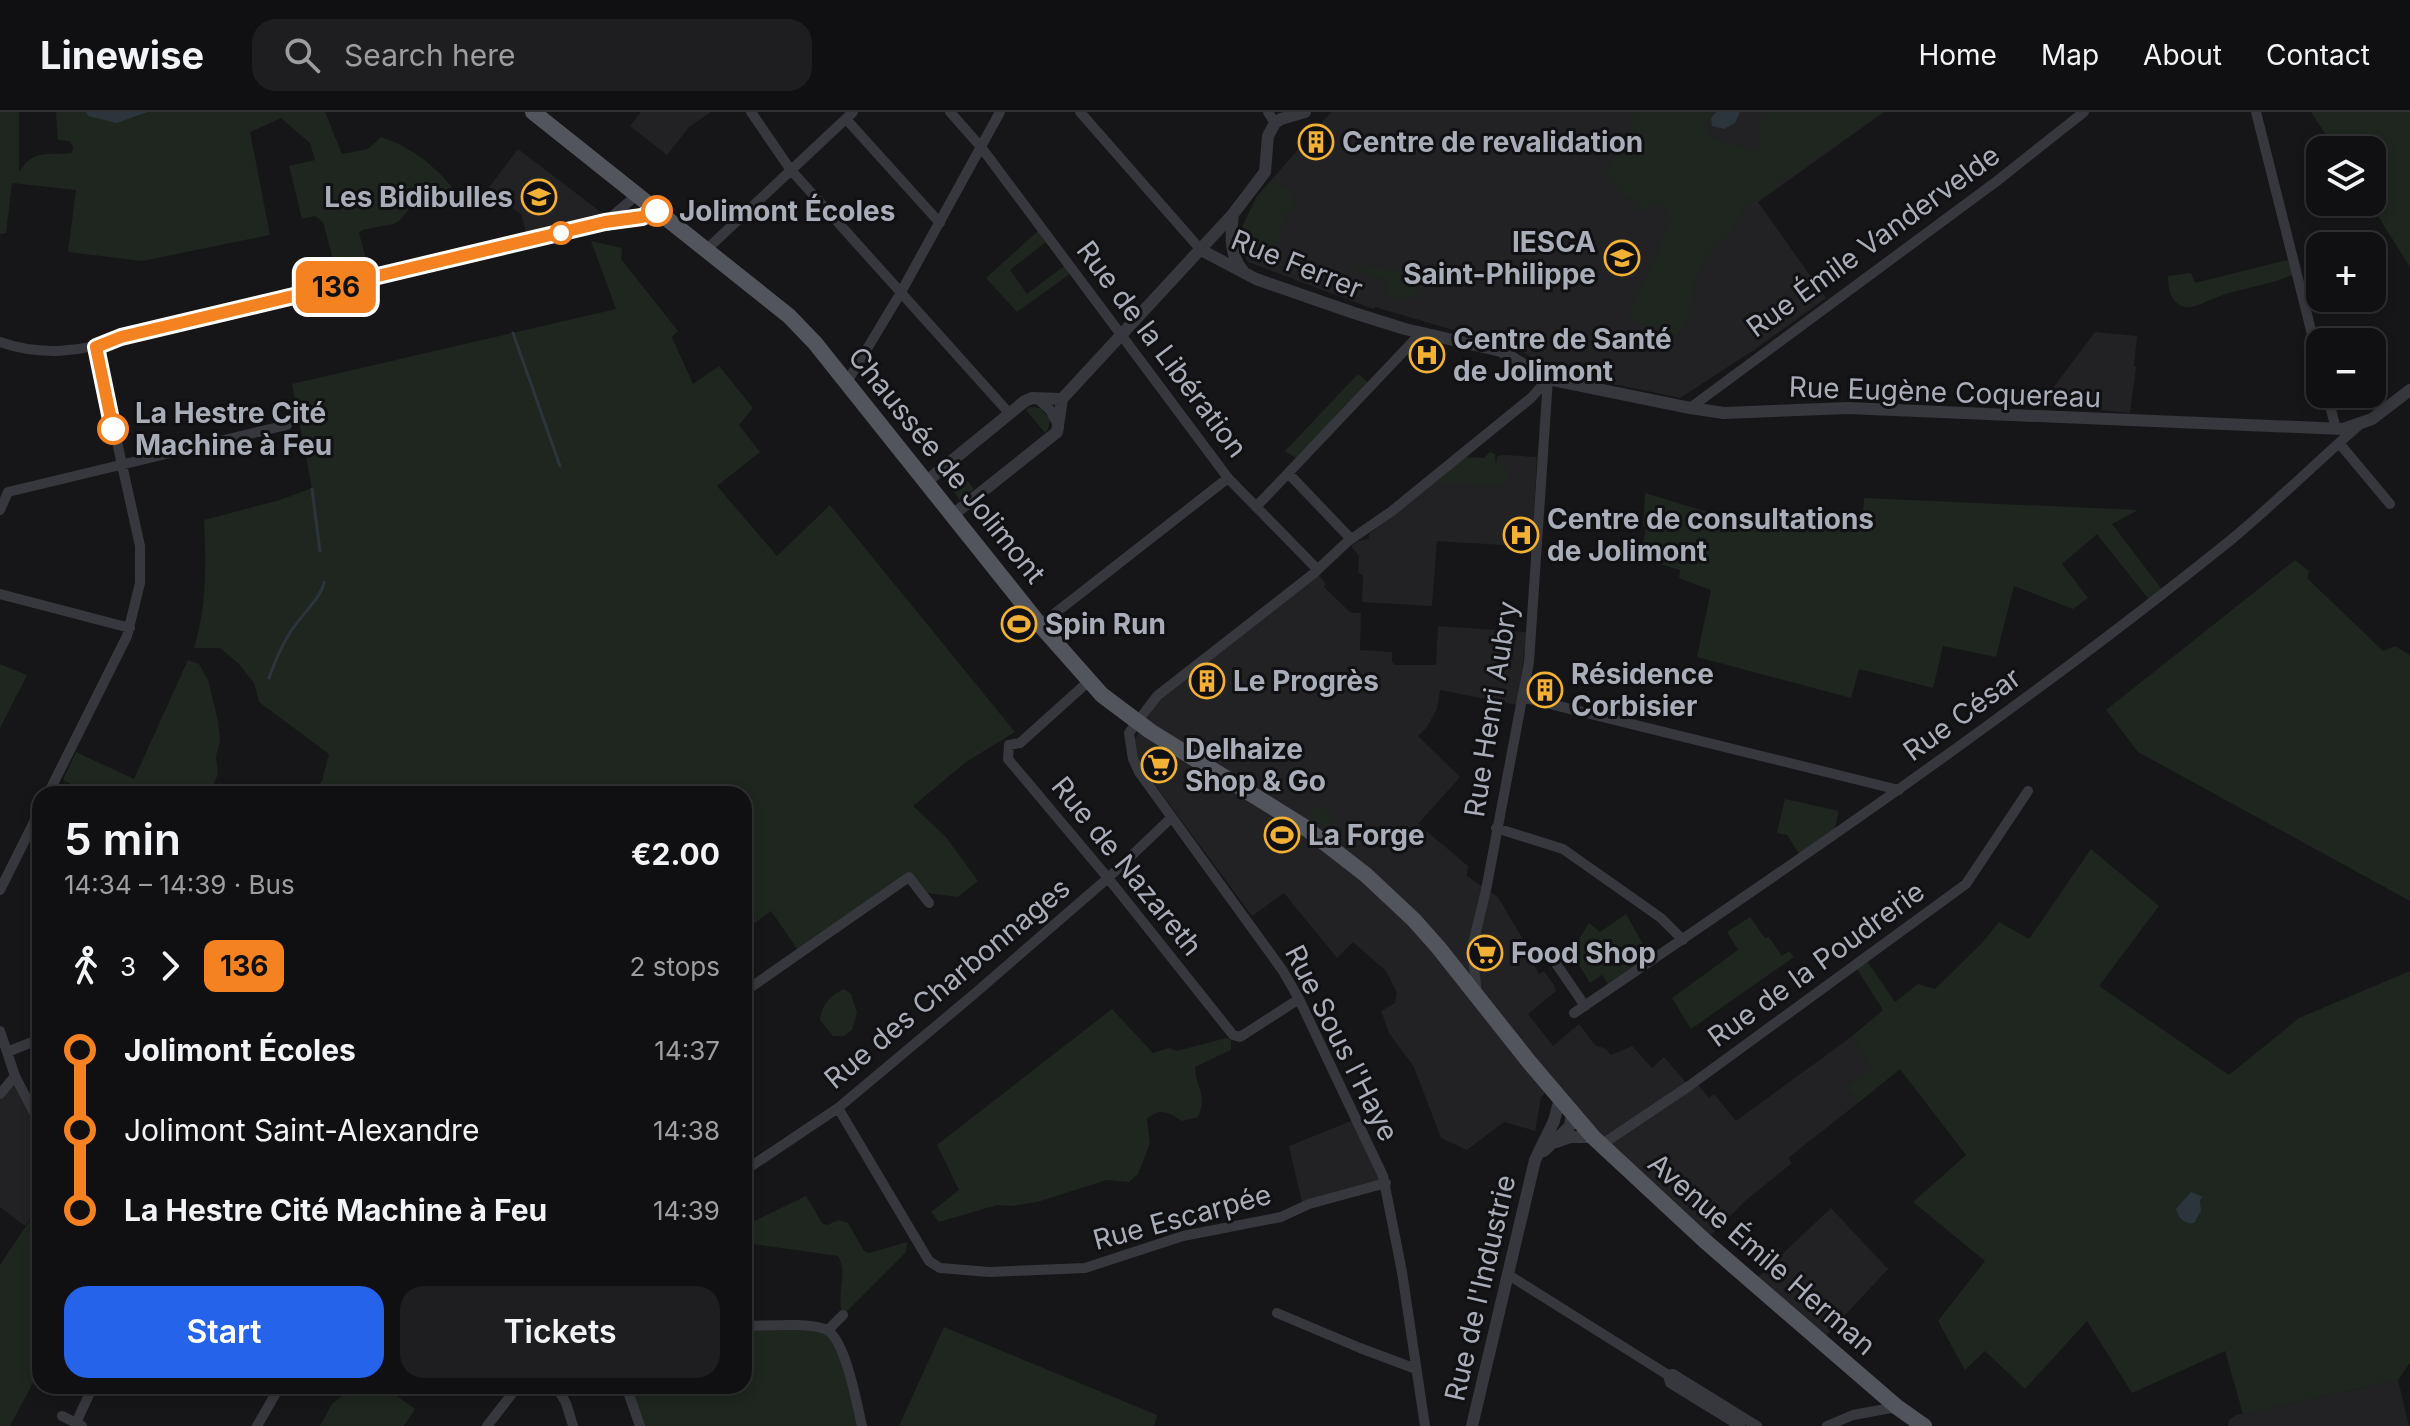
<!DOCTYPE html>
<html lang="en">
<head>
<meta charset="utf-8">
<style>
  :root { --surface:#101012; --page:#1e1e20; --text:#f1f3f6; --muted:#9c9d9f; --line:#303032; --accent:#2563eb }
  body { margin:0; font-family:Inter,sans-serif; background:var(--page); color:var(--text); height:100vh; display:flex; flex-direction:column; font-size:30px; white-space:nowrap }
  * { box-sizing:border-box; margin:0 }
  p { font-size:26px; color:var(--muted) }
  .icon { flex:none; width:44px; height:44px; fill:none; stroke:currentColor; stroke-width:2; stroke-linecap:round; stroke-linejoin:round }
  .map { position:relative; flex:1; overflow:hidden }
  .panel { position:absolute; left:32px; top:674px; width:720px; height:608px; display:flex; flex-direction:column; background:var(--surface); border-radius:24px; box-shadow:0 4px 12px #0003,0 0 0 2px var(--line) }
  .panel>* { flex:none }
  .badge { padding:0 16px; border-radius:12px; font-size:28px; line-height:52px }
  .fabs { position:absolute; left:2306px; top:24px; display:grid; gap:16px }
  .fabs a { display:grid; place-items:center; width:80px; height:80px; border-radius:16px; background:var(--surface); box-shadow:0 4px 12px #0003,0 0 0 2px var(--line); font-size:40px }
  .map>.badge { position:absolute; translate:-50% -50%; box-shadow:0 0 0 4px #fff }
  .legs { display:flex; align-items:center; gap:12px; height:88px; padding:0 32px; font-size:26px }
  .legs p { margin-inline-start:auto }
  .head { display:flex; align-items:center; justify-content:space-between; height:136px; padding:0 32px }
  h1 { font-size:44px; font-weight:600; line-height:60px }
  .cta { display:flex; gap:16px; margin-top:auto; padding:16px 32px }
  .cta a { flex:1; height:92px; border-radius:24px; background:var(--accent); color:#fff; font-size:32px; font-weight:600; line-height:92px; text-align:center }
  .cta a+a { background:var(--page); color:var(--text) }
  ul { padding:0 32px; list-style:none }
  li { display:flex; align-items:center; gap:28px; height:80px; font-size:30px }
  li i { display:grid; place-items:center; width:12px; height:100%; margin:0 10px; background:currentColor }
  li i::after { content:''; width:20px; height:20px; margin:-10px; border:6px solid; border-radius:50%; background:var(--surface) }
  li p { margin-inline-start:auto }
  li:first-child i { background:linear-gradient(#0000 50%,currentColor 0) }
  li:last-child i { background:linear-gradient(currentColor 50%,#0000 0) }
  header { display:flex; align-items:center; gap:48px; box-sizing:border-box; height:112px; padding:0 40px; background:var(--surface); border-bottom:2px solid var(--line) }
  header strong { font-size:38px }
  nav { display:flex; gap:44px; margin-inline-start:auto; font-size:28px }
  .search { width:560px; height:72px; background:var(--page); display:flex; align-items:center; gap:20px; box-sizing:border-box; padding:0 28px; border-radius:24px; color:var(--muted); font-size:30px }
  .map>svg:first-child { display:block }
</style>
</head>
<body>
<header>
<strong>Linewise</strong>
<div class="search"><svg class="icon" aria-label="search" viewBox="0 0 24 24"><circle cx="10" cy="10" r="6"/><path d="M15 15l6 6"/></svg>Search here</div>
<nav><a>Home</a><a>Map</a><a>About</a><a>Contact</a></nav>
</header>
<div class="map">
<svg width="2410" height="1314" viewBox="0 0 2410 1314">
  <rect width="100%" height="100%" fill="#161618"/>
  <path fill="#222225" d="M641 0H711L689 15 667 43 630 14Z
    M1331 0H1884L1758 90 1826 186 1754 238 1680 286 1551 259 1518 237 1375 195 1373 197 1248 150 1238 133 1239 122 1257 84Z
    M518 37 606 104 605 110 528 129 521 102 487 78Z
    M2095 220 2137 224 2134 254 2136 255 2130 301 2041 292Z
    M1503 343 1537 345 1532 435 1437 429 1432 494 1362 490 1363 464 1358 460 1359 444 1351 434 1358 429 1369 427V422L1433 369 1496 353 1497 344Z
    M1318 462 1326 472 1324 475 1351 501H1361L1360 538 1392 540V549L1395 553H1436L1438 514 1527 520 1517 593 1440 578 1437 597 1427 615 1418 624 1460 665 1418 712 1468 754 1467 764 1498 785 1535 848V855L1539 862 1544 859 1554 873 1556 879 1528 902 1553 934 1579 912 1595 933 1606 937 1611 943 1632 934 1652 956 1664 945 1689 974 1695 969 1709 986 1714 982 1736 1009 1851 925 1873 954 1846 976 1858 991 1788 1046 1792 1051 1744 1090 1705 1129 1551 976 1541 985 1535 1019 1504 1010 1467 1038 1441 1026 1414 955 1389 921 1381 899 1395 891 1397 881 1386 859 1353 830 1337 846 1284 781 1252 804 1139 651 1133 630 1160 585Z
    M15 964 40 1012V1093L25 1114 0 1095V982Z
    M1356 1007 1386 1071 1303 1095 1289 1034Z
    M1831 1096 1888 1157 1821 1229 1753 1170Z
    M2398 1268 2409 1314H2228L2229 1308 2236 1303Z"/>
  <path fill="#1e261f" d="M0 0H19V60C35 36 46 44 72 41L73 35 69 29 58 28 56 0H86L88 4 133 6 148 0H325L342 42 368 37 381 25C414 36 438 56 458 83L411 95 399 109 393 112 362 118 359 121 369 159 338 166 323 110 315 104 302 107 289 54 315 48 310 31 281 6 250 20 270 123 142 149 68 140 76 78 12 71 6 121 0 122Z
    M1634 0H1712L1706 10 1710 25 1758 40 1759 11 1768 0H1883L1789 65 1779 67 1777 74 1759 87 1745 92C1735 125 1711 132 1699 160 1689 182 1695 207 1676 224L1628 205 1672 107 1663 94H1652L1643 100 1604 63 1628 23Z
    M2311 0H2410V155L2369 90H2372V38H2336Z
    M1271 69 1291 79 1295 93 1291 101 1284 100C1282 123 1275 151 1248 148L1252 143 1248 138 1243 141C1242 138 1239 131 1239 128 1239 114 1261 78 1271 69Z
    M1039 118 1050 127 1010 158 1027 182 1068 151 1074 159 1017 200 986 166Z
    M591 129 622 136 621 147 678 219 672 225 693 272 719 254 753 296 739 313 760 340 717 374 777 444 830 393 1015 620 966 650 913 694 946 725 978 769 958 785 920 780 910 766 800 841 771 799 744 819V682H312L322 669 329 642 259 590 254 571 238 551 220 536H194C207 495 206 450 204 408L280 388 312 376 292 272 616 197Z
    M2291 147 2294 162C2269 174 2241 175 2215 186 2206 189 2194 197 2185 195 2170 191 2168 176 2168 164L2191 161 2195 171Z
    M1348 155H1372L1412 161 1420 175C1416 194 1400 186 1386 182L1389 169Z
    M1358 262 1369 271 1296 346 1285 339Z
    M1030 295 1040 296 1050 307 1048 317 1045 321 1026 298Z
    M1490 340 1495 342 1496 353H1504L1508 361 1507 370 1502 373 1435 371 1464 345 1484 346Z
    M956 354 974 377 960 388 942 365Z
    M1645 381 1704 399 1826 414 1830 400 1863 401 1864 386 2138 398 2112 412 2163 479 2150 489 2097 422 2062 452 2088 486 2073 497 2014 474 1996 545 1943 534 1933 576 1859 557 1851 586 1697 545 1711 478 1679 466 1680 458 1640 446 1646 416 1643 414Z
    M2295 448 2309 459 2307 466 2383 539 2395 534 2410 543V789L2138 640 2106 598Z
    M188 548 199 552 208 568 218 609 220 628 216 645 218 662 209 682H91L63 668 76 640 134 667Z
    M0 552 27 563 0 616Z
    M1785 687 1839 699 1834 719 1800 743 1787 723 1777 721Z
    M1317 692 1334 703 1326 716 1309 705Z
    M2091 737 2159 794 2099 874 2229 963 2299 906 2410 859V1251L2398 1268 2243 1302 2225 1239 2132 1281 2087 1209 2025 1277 1985 1239 1965 1258 1938 1209 1985 1149 1913 1090 1966 1043 1900 957 1858 991 1846 976 1872 954 1851 925 1883 898 1855 854 1865 846 1895 890 1918 872 1935 877 1982 831 1999 810 2029 827Z
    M1626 802 1650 844 1609 873 1602 863 1590 871 1571 840 1589 811 1600 820Z
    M1750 805 1765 826 1769 825 1782 844 1789 839 1794 845 1691 917 1672 886 1738 838 1727 820Z
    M844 877 851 882 857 901 852 918 844 924H833L820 908C822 892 830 884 844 877Z
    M1112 897 1153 941 1169 936 1177 939 1226 926 1231 928V938L1195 955C1196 977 1208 982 1198 1005L1182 1009C1168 1000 1160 995 1147 1007L1150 1031 1138 1062 1129 1070 1107 1068 1037 1090 1012 1094 997 1093 939 1110 931 1100 959 1078 937 1033Z
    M806 1084 822 1111 827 1113 839 1108 848 1111 864 1139 869 1141 907 1130 906 1140 843 1203C835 1183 849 1161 838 1144L747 1131 744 1114Z
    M40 1093V1258L10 1314H0V1153Z
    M744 1214 833 1220 861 1314H640L626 1274H744Z
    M944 1215 1157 1303 1154 1314H899Z
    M354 1274H383L415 1297 404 1314H320L332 1292Z"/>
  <path fill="#2c353c" d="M86 0H148L117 11 88 4Z
    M1716 0H1740L1735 11 1724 17 1712 14 1711 6Z
    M2191 1080 2203 1085 2200 1088 2201 1099 2194 1111C2184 1112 2179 1107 2176 1097Z"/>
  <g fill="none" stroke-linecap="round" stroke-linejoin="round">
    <path stroke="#2c353c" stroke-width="3" d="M513 221 560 354
      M312 377 320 439
      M269 566C274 552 280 537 288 524 297 507 322 486 324 470"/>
    <path stroke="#37383d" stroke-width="10" d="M751 0 790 57 1009 301
      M950 0 981 35 1228 366 1317 457
      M1080 0 1201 138
      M1268 0 1275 11
      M2256 0 2320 254
      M846 7 940 111
      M605 110 637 83
      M706 138 853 0
      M0 230C39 244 83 241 121 225L605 110 642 105 655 98
      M847 270 900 182 1000 0
      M2327 282 2336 317
      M1037 286 1050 298 1059 315
      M1690 296 1997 69 2084 0
      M2339 331 2390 392
      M1288 361 1351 427
      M1256 395 1421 221
      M0 398 8 380 287 313
      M0 482 130 516
      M1040 513 1228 366
      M1089 569 1020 631 1009 633 1008 647 1108 766 1233 923 1240 925 1299 887
      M1522 585 1899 678
      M48 682 127 524 140 471V434L96 235
      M1496 716 1563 737 1661 806 1683 828
      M0 778 40 698
      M1557 853 1585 894
      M744 880 909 765 929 791
      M1477 882 1472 836 1486 778 1529 550 1548 267
      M1574 901C1798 749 2021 597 2232 427 2275 391 2316 351 2358 314
      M0 919 15 964 40 1012
      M7 940 40 927
      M0 982 15 964
      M838 996 929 1149 940 1156 989 1160 1085 1156 1183 1124 1281 1105 1309 1092 1386 1071
      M1601 1033 1689 974 1966 772 2028 679
      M744 1059 838 996 973 883 1108 766 1171 706
      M1507 1162 1668 1263
      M1277 1201 1360 1236 1416 1257
      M744 1214C764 1214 808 1210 825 1217 845 1224 857 1293 862 1314
      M828 1218 843 1203
      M556 1274 566 1291 573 1314
      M626 1274 640 1314
      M62 1304 82 1314
      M76 1311 93 1274
      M257 1314 280 1274
      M487 1314 518 1274
      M1425 1314 1402 1160 1383 1064 1299 887 1283 859 1139 660 1133 647 1129 621 1157 584 1313 462 1347 430 1392 399 1531 286 1548 267
      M1740 1314 1670 1271 1668 1263 1673 1262 1757 1314
      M1827 1314 1853 1303 1897 1295"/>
    <path stroke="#37383d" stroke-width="12" d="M1233 102C1231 123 1229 142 1243 159
      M1201 138 1256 167 1354 201 1405 217 1501 239 1548 267 1690 296 1724 301 1848 296 2343 317 2372 307 2410 278
      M1062 287 1233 102 1265 60 1268 24 1275 11 1281 7 1305 0
      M927 369 1025 289 1032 286 1062 287
      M954 402 1057 320 1062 287
      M1556 1030 1570 1025H1593
      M1544 1039 1570 1014 1572 1001
      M1472 1314 1535 1048 1554 1009 1560 986"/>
    <path stroke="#53555c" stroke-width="16" d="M533 0 789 204 815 231 1040 513 1102 583 1150 619 1303 714 1366 763 1414 808 1438 835 1530 951 1593 1025 1705 1129 1897 1295 1924 1314"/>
  </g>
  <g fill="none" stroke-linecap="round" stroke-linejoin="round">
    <g stroke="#fff" stroke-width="18">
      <path id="line-1" d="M113 317 96 235 121 225 605 110 642 105 655 98 657 99"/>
    </g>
    <use href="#line-1" stroke="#f58220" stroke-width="12"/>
  </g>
  <defs>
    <g id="building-ring" transform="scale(1.8)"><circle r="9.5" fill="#111113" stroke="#f2b134" stroke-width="1.5"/><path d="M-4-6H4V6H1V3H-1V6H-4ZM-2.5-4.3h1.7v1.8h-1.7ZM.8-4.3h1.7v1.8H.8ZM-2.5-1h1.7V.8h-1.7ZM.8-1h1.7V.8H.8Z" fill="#f2b134"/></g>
    <g id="school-ring" transform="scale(1.8)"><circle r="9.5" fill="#111113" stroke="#f2b134" stroke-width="1.5"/><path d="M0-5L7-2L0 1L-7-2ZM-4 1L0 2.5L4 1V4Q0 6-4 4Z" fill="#f2b134"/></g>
    <g id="hospital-ring" transform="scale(1.8)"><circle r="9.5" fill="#111113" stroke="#f2b134" stroke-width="1.5"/><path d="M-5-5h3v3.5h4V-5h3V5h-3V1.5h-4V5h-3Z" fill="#f2b134"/></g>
    <g id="stadium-ring" transform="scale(1.8)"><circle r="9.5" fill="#111113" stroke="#f2b134" stroke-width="1.5"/><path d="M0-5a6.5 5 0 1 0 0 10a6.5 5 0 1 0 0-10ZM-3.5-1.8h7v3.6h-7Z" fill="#f2b134"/></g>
    <g id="supermarket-ring" transform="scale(1.8)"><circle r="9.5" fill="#111113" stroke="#f2b134" stroke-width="1.5"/><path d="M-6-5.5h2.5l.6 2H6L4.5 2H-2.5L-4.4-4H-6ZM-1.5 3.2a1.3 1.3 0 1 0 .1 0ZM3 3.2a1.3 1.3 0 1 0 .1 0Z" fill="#f2b134"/></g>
  </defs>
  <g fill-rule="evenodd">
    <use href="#building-ring" x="1316" y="30"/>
    <use href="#school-ring" x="539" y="85"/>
    <use href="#school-ring" x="1622" y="146"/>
    <use href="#hospital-ring" x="1427" y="243"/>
    <use href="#hospital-ring" x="1521" y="423"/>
    <use href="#stadium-ring" x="1019" y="512"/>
    <use href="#building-ring" x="1207" y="569"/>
    <use href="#building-ring" x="1545" y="578"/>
    <use href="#supermarket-ring" x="1159" y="653"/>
    <use href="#stadium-ring" x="1282" y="723"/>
    <use href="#supermarket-ring" x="1485" y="841"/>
  </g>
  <g fill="#fff" stroke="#f58220" stroke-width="4">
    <circle cx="657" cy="99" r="14"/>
    <circle cx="561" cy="121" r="10"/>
    <circle cx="113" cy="317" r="14"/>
  </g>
  <g text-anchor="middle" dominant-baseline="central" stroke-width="6" stroke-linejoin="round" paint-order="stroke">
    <g font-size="28" font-weight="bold" fill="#a8adb8" stroke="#111113" text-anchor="start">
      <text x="1342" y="30">Centre de revalidation</text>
      <text x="513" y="85" text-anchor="end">Les Bidibulles</text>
      <text x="1596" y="130" text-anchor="end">IESCA<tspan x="1596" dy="32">Saint-Philippe</tspan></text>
      <text x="1453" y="227">Centre de Santé<tspan x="1453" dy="32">de Jolimont</tspan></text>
      <text x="1547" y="407">Centre de consultations<tspan x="1547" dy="32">de Jolimont</tspan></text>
      <text x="1045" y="512">Spin Run</text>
      <text x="1571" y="562">Résidence<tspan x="1571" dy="32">Corbisier</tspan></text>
      <text x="1233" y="569">Le Progrès</text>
      <text x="1185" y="637">Delhaize<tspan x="1185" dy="32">Shop &amp; Go</tspan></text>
      <text x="1308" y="723">La Forge</text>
      <text x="1511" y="841">Food Shop</text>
    </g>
    <g font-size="28" font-weight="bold" fill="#a8adb8" stroke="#111113" text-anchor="start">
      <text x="679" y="99">Jolimont Écoles</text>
      <text x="135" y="301">La Hestre Cité<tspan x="135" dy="32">Machine à Feu</tspan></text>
    </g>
    <g font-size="28" fill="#a8adb8" stroke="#111113">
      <text transform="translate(1873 129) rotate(-36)">Rue Émile Vandervelde</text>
      <text transform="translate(1297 152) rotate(22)">Rue Ferrer</text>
      <text transform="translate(1162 237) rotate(53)">Rue de la Libération</text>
      <text transform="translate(1945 280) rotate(2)">Rue Eugène Coquereau</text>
      <text transform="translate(947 353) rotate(51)">Chaussée de Jolimont</text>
      <text transform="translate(1491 597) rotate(-81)">Rue Henri Aubry</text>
      <text transform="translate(1962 602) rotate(-36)">Rue César</text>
      <text transform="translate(1127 754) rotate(51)">Rue de Nazareth</text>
      <text transform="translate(1816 852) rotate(-36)">Rue de la Poudrerie</text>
      <text transform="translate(947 871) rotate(-40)">Rue des Charbonnages</text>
      <text transform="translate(1342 931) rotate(63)">Rue Sous l'Haye</text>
      <text transform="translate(1182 1105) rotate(-15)">Rue Escarpée</text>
      <text transform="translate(1762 1142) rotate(41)">Avenue Émile Herman</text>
      <text transform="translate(1480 1176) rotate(-77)">Rue de l'Industrie</text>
    </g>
  </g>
</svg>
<div class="fabs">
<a><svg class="icon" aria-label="layers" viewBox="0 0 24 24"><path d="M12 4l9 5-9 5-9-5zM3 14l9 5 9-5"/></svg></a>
<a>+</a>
<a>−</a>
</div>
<b class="badge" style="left:336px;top:175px;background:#f58220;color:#111">136</b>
<section class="panel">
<div class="head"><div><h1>5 min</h1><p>14:34 – 14:39 · Bus</p></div><b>€2.00</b></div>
<div class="legs"><svg class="icon" aria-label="walk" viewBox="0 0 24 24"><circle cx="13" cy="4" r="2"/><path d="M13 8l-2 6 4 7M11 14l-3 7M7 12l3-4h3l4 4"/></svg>3<svg class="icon" aria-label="forward" viewBox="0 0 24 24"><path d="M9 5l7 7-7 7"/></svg><b class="badge" style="background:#f58220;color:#111">136</b><p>2 stops</p></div>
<ul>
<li><i style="color:#f58220"></i><b>Jolimont Écoles</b><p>14:37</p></li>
<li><i style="color:#f58220"></i><span>Jolimont Saint-Alexandre</span><p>14:38</p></li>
<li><i style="color:#f58220"></i><b>La Hestre Cité Machine à Feu</b><p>14:39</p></li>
</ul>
<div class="cta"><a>Start</a><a>Tickets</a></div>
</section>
</div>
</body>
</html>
